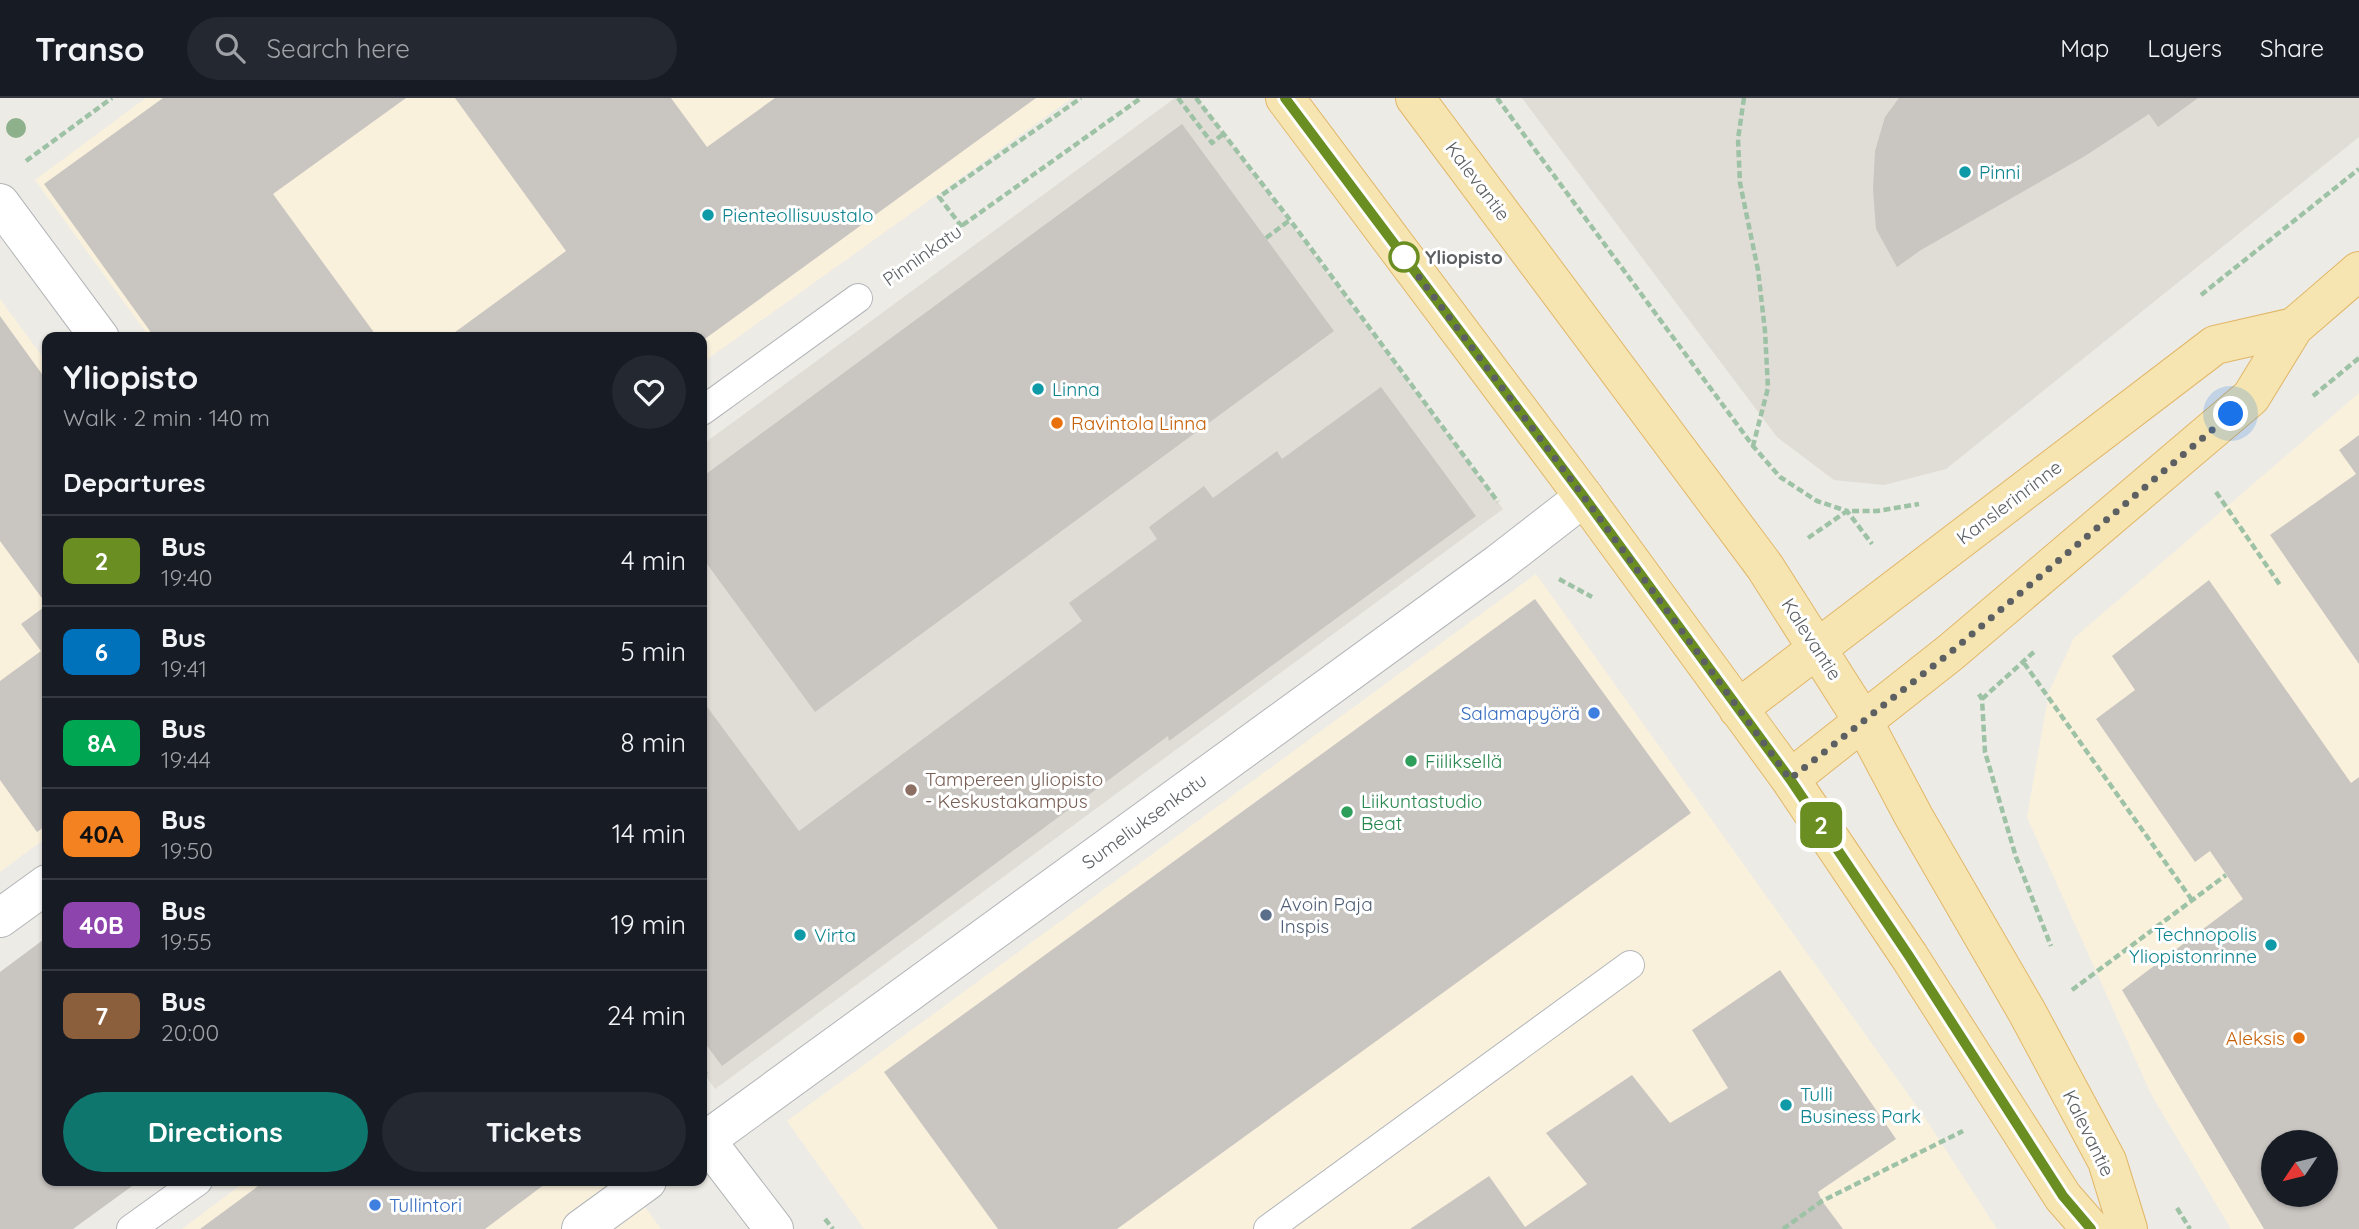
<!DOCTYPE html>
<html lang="en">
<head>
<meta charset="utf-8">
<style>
  :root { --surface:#171b24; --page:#242831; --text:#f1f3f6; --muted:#9ea1a6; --line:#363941; --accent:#0f766e }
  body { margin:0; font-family:Quicksand,sans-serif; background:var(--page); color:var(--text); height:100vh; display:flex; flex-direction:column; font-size:26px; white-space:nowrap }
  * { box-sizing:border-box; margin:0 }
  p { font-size:23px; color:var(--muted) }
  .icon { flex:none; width:38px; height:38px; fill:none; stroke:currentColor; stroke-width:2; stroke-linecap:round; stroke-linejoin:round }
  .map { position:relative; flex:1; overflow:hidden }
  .details { position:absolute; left:42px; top:234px; width:665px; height:854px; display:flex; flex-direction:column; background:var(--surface); border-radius:14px; box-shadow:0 2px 5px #0004 }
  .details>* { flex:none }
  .badge { padding:0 14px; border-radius:10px; font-size:24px; line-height:46px }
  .needle { width:46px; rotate:235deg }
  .tools { position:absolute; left:2261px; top:1032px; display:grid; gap:14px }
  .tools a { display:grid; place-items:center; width:77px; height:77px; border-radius:50%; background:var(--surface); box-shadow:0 2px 5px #0004; font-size:35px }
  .you { position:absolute; width:35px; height:35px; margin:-18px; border:5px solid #fff; border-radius:50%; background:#1a73e8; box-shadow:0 0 0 10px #1a73e833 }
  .map>.badge { position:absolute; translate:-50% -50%; box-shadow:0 0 0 4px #fff }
  h2 { padding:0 21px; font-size:26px; line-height:63px }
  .round { display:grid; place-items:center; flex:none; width:74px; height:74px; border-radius:37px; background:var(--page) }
  .headline { display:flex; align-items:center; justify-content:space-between; height:119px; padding:0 21px }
  h1 { font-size:33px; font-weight:800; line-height:52px }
  .button { display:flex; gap:14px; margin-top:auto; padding:14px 21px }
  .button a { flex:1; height:80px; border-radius:42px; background:var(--accent); color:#fff; font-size:28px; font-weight:800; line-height:80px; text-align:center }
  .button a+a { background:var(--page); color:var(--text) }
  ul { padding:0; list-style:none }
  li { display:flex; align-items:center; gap:21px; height:91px; padding:0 21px; border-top:2px solid var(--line) }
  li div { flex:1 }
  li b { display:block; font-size:26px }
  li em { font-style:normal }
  li .badge { min-width:77px; font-weight:700; text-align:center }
  header { display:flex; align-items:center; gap:42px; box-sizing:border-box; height:98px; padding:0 35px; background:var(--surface); border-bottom:2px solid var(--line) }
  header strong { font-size:33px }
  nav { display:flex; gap:38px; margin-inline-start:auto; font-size:24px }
  .search { width:490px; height:63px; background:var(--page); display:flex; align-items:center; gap:18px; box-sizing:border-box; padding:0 24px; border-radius:38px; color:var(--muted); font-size:26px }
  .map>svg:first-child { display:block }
</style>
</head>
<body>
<header>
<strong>Transo</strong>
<div class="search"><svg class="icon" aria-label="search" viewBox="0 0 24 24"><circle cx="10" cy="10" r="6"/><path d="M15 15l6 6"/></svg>Search here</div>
<nav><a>Map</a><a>Layers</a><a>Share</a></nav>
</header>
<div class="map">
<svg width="2359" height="1131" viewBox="0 0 2359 1131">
  <rect width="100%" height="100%" fill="#edebe5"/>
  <path fill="#faf1dd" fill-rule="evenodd" d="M146 0H1072L702 265V240H150L35 82Z
    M0 201 47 265V739L0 774Z
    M2359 295V1131H2231L2151 996 2027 719 2049 594 2074 540ZM2273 1045H2326V1097H2273Z
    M1536 476 1925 1020 1997 1131H864L787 1023Z
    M246 1083H626L661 1131H182Z"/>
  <path fill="#e0dcd6" d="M1175 0H1197L1503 411 715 991 702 973V347Z
    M1522 0H2359V39L1946 371 1884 387 1834 382 1777 339Z"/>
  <path fill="#c9c5c1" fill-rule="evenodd" d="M163 0H406L273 96 378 240H155L44 86Z
    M455 0H671L707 49 775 0H1036L702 243V240H447L566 153Z
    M1899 0H2198L2158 29 2149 16 2085 58 1921 152 1897 169 1876 131 1873 91 1875 53 1885 19Z
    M1182 26 1334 233 815 614 702 459V379Z
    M0 218 47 283V727L37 734 0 682V583L41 553 21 526 47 507 0 443Z
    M1381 289 1476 418 1169 643 1168 638 722 968 702 941V602L799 733 1082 523 1069 505 1157 441 1149 429 1204 388 1213 400 1277 353 1282 361Z
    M2359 337V566L2270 437 2356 376 2339 352Z
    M2209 482 2351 685 2359 679V1131H2264L2122 892 2243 801 2210 753 2195 764 2096 621 2135 592 2112 558ZM2273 1045H2326V1097H2273Z
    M1535 501 1691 715 1117 1131H998L884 974Z
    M47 839V1083H139L73 1131H0V874Z
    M1780 872 1896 1041 1818 1094 1822 1103 1843 1131H1410L1489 1078 1525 1129 1587 1086 1546 1035 1632 977 1670 1025 1728 990 1692 932Z
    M265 1083H549L485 1131H200Z"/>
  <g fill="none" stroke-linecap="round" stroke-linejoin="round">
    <g stroke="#b2b5b8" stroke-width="30">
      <path id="lane" d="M702 313 858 200
        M131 1131 198 1083
        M1268 1131 1630 867"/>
    </g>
    <g stroke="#b2b5b8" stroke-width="40">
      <path id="street" d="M0 105 100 240
        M0 820 47 786
        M702 1037 774 1131
        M702 1045 1499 465 1584 399
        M581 1131 647 1083"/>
    </g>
    <g stroke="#e1b769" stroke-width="40">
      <path id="primary" d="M1285 0 1584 399 1790 681 1909 858 2063 1099 2091 1131
        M1415 0 1765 469 1863 623 1914 719 2027 914 2107 1063 2128 1131
        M1738 611 2215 247 2294 229
        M1790 681 1951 554 2251 299 2294 229 2359 173"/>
    </g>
    <path stroke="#9dc2a5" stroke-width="4.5" stroke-dasharray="7 3.5" stroke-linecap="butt" d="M1178 0 1212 45 1223 36
      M1196 0 1290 122 1498 404
      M1497 0 1753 348 1780 379 1817 403 1847 413 1872 446
      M1744 0 1738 41 1740 85 1758 172 1765 233 1768 290 1753 348
      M26 63 112 0
      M962 129 939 99 1081 0
      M1266 140 1290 122
      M894 176 1141 0
      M2201 197 2359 71
      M2313 298 2359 260
      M2216 394 2280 487
      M1808 440 1847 413H1877L1919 406
      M1559 481 1592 499
      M2024 565 2192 802
      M1979 596 1982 601 1985 654 2016 759 2051 848
      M1982 601 2036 552
      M2072 892 2226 777
      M702 971 708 979
      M2177 1110 2190 1131
      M825 1121 833 1131
      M1783 1131 1822 1103 1963 1033"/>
    <use href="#lane" stroke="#fff" stroke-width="28"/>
    <use href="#street" stroke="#fff" stroke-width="38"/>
    <use href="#primary" stroke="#f6e5b1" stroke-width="38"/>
  </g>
  <circle fill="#8eb08a" cx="16" cy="30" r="10"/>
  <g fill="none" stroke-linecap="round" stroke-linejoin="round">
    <g stroke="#fff" stroke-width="16">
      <path id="line" d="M1285 0 1584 399 1790 681 1909 858 2063 1098 2091 1131"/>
    </g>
    <use href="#line" stroke="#6b8e23" stroke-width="10"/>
    <path stroke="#5c6063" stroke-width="7" stroke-dasharray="0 12.6" d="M1404 159 1584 399 1790 681 1951 554 2231 316"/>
  </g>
  <g fill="#0f9aa8" stroke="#fff" stroke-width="2.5">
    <circle cx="1965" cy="74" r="7"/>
    <circle cx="708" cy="117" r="7"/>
    <circle cx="1038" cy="291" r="7"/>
    <circle cx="800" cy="837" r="7"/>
    <circle cx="2271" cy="847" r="7"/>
    <circle cx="1786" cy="1007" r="7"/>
  </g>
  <circle fill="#fff" stroke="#6b8e23" stroke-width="3.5" cx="1404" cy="159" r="14"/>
  <g fill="#e8710a" stroke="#fff" stroke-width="2.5">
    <circle cx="1057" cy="325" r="7"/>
    <circle cx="2299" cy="940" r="7"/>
  </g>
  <g fill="#3f7fe0" stroke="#fff" stroke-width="2.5">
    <circle cx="1594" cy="615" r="7"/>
    <circle cx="375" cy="1107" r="7"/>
  </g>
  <g fill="#2e9e5b" stroke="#fff" stroke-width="2.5">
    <circle cx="1411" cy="663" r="7"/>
    <circle cx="1347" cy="714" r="7"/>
  </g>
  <circle fill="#8d6e63" stroke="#fff" stroke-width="2.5" cx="911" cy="692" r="7"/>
  <circle fill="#5c6f8a" stroke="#fff" stroke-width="2.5" cx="1266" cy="817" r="7"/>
  <g text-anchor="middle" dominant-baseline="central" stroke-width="6" stroke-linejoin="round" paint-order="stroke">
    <g font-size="19" fill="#0d838f" stroke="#fff" text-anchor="start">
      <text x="1979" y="74">Pinni</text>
      <text x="722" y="117">Pienteollisuustalo</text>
      <text x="1052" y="291">Linna</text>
      <text x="2257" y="836" text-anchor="end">Technopolis<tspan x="2257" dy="22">Yliopistonrinne</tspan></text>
      <text x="814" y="837">Virta</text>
      <text x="1800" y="996">Tulli<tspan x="1800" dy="22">Business Park</tspan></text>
    </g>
    <g font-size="19" fill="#5c6063" stroke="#fff">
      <text transform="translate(1478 83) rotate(53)">Kalevantie</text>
      <text transform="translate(922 157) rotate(-35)">Pinninkatu</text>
      <text transform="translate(2009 404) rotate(-37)">Kanslerinrinne</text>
      <text transform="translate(1812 541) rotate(57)">Kalevantie</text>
      <text transform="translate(1144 723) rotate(-36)">Sumeliuksenkatu</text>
      <text transform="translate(2089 1035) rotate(64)">Kalevantie</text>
    </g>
    <g font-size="19" font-weight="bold" fill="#5c6063" stroke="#fff" text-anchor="start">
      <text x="1425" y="159">Yliopisto</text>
    </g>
    <g font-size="19" fill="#c56008" stroke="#fff" text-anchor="start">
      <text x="1071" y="325">Ravintola Linna</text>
      <text x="2285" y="940" text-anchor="end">Aleksis</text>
    </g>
    <g font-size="19" fill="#366cbe" stroke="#fff" text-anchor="end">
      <text x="1580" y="615">Salamapyörä</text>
      <text x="389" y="1107" text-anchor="start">Tullintori</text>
    </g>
    <g font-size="19" fill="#27864d" stroke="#fff" text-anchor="start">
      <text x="1425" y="663">Fiiliksellä</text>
      <text x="1361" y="703">Liikuntastudio<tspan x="1361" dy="22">Beat</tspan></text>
    </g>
    <g font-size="19" fill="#785e54" stroke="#fff" text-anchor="start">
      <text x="925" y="681">Tampereen yliopisto<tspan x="925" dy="22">- Keskustakampus</tspan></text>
    </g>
    <g font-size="19" fill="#4e5e75" stroke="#fff" text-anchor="start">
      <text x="1280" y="806">Avoin Paja<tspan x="1280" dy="22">Inspis</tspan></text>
    </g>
  </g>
</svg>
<div class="tools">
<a><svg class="needle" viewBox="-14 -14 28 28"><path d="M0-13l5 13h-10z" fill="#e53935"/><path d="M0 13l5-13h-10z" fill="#9ea1a6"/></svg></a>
</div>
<div class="you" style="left:2231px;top:316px"></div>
<b class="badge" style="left:1821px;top:727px;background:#6b8e23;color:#fff">2</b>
<section class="details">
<div class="headline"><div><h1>Yliopisto</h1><p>Walk · 2 min · 140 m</p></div><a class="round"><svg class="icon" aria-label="heart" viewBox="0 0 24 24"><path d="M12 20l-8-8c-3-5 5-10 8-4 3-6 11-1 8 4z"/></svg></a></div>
<h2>Departures</h2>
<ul>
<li><span class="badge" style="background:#6b8e23;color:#fff">2</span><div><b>Bus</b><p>19:40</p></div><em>4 min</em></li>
<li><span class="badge" style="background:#0072bc;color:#fff">6</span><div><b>Bus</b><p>19:41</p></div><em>5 min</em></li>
<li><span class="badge" style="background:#00a651;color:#fff">8A</span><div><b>Bus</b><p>19:44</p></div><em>8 min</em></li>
<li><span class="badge" style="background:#f58220;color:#111">40A</span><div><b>Bus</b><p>19:50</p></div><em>14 min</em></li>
<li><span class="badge" style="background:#8e44ad;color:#fff">40B</span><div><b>Bus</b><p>19:55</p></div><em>19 min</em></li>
<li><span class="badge" style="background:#8b5e3c;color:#fff">7</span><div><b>Bus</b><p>20:00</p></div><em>24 min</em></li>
</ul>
<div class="button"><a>Directions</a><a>Tickets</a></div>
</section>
</div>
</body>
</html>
